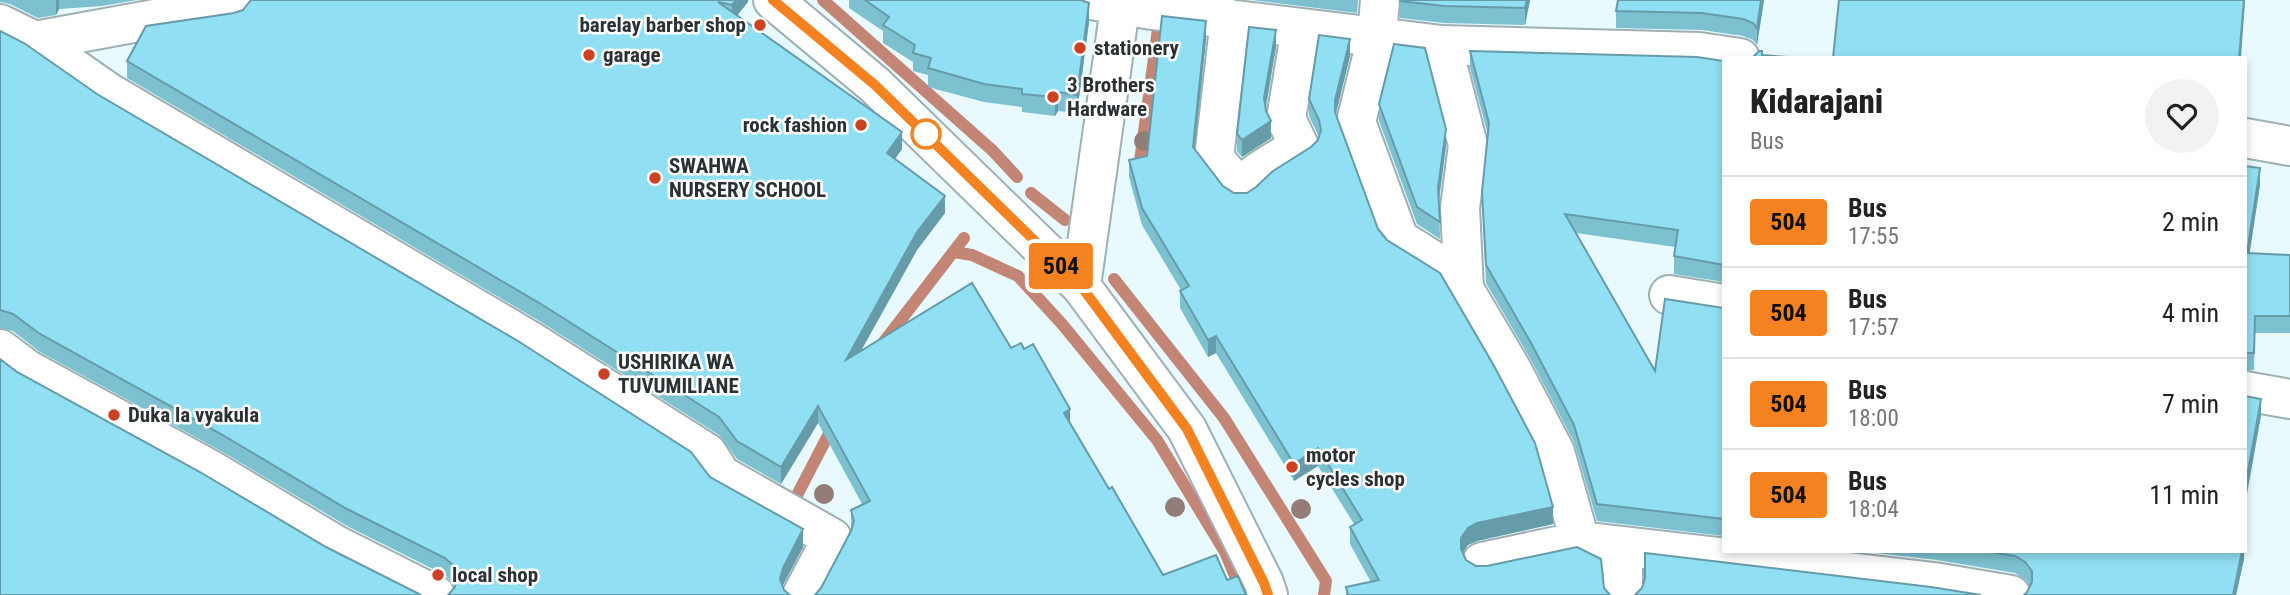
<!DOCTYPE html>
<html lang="en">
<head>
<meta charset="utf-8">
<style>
  :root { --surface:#fff; --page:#f2f2f2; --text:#222; --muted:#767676; --line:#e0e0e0 }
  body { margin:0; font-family:"Roboto Condensed",sans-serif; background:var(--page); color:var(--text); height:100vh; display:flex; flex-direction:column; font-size:26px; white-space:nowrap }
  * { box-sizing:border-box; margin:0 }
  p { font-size:23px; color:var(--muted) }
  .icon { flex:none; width:38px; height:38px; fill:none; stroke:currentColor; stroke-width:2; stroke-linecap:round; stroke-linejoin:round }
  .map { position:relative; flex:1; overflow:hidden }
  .side { position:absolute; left:1722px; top:56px; width:525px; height:497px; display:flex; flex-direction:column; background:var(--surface); border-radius:0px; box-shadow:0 4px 10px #0003 }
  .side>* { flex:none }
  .badge { padding:0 14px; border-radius:5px; font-size:24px; line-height:46px }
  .map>.badge { position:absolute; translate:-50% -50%; box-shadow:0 0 0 4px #fff }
  .round { display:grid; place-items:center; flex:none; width:74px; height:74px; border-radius:37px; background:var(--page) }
  .headline { display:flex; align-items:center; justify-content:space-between; height:119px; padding:0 28px }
  h1 { font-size:33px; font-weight:800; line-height:52px }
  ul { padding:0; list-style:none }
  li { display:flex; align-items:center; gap:21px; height:91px; padding:0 28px; border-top:2px solid var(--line) }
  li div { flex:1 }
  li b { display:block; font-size:26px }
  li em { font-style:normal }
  li .badge { min-width:77px; font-weight:700; text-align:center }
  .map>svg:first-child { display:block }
</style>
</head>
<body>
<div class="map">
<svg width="2290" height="595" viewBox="0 0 2290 595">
  <rect width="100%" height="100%" fill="#e8fafe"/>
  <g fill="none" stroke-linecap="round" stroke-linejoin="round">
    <path stroke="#c38575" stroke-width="12" d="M823 0 993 151 1017 177
      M1152 162 1140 161 1160 14
      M1031 193 1065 220
      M954 252 972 255 1018 276 1062 324 1157 440 1225 552 1243 595
      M1114 279 1224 418 1326 581 1324 595
      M883 343 964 238
      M784 494 795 499 834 424"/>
    <g stroke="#9fb0b4" stroke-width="42">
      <path id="minor" d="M1091 0 1152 10 1442 45 1699 52 1740 58
        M1380 0 1377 37 1356 122 1399 239 1456 275 1464 289
        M1230 19 1214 158 1240 189C1255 170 1279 160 1299 146L1286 119 1301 28
        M0 24 35 41 108 92 529 340 707 453 721 475 832 538 802 595
        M35 41 171 16 231 9 237 0
        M1442 45 1468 145 1460 208 1464 289 1512 370 1555 452 1580 541 1623 562V595
        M2245 138 2290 146
        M1081 286 1121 0
        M1669 295 1724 304
        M0 349 28 370 211 470 336 545 435 595
        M2245 391 2290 399
        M1482 562 1580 541 1934 582 2011 595"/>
    </g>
    <g stroke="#9fb0b4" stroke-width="42">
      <path id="major" d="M773 0 875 85 1081 286 1187 429 1264 583 1268 595"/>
    </g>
    <use href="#minor" stroke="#fff" stroke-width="38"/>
    <use href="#major" stroke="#fff" stroke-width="38"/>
  </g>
  <g fill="#947d77">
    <circle cx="1144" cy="141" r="10"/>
    <circle cx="824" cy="494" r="10"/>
    <circle cx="1175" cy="507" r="10"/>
    <circle cx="1301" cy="509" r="10"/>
  </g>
  <path fill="#7dc0d0" d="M0 0H137L102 6 59 9 56 15 38 18 10 4 0 2Z
    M748 0V2L737 15 902 149 895 159 945 213 917 250 860 352 1011 348 1070 423 1109 489 1163 575 1227 580 821 588 851 531V510L862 504 818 423 781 484 737 459 719 435 541 322 127 78V61Z
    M849 0H1081L1089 22 1077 113 1058 111 1055 116 1022 112V107L984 102 928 87V75L913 71V62L883 43V31L849 8Z
    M1252 0H1358L1357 13Z
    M1400 0H1530L1525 25 1444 23 1400 18Z
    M1764 0 1757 45 1753 40 1743 36 1702 30 1616 28V11Z
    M0 31 97 94 710 477 803 547 783 585 784 590 455 587 454 584 445 575 347 526 221 451 40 352 13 331 0 328Z
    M1206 39 1194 149 1223 186 1234 193H1247L1256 187 1311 147 1318 140 1319 137 1309 116V99L1350 56 1336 113 1378 229 1553 524 1477 541 1468 545 1463 553 1466 560 1476 566 1604 588 1610 595H1346V587L1371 582 1350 544V527L1354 524 1318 466 1294 481 1216 353 1208 357 1180 308V291L1181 290 1142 225 1129 177V160L1147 156Z
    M1276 47 1266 108 1271 138 1242 157 1237 151V134Z
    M1470 51 1724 61V282L1674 274V256L1675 247 1576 233 1655 371 1721 308H1724V536L1597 521 1574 442 1531 360 1486 283 1482 192 1488 135 1470 68Z
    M1379 104 1446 146 1439 201 1440 239 1417 224 1379 121Z
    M2245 166 2260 185 2249 253 2290 255V333H2255L2254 370 2245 371Z
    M1859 551H2244V559L2236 595H2024L2027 592 2030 586 2025 579 2015 573 1937 560Z"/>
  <path fill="#669ca9" d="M56 0H59V9L56 15Z
    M736 0H748V2L732 22V5Z
    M1527 0H1530L1525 25V8Z
    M1761 0H1764L1757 45V28Z
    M2244 0H2245L2241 58H2239Z
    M1089 3V22L1077 113V95Z
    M1206 21V39L1193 164V147Z
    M1276 30V47L1264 115V98Z
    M1350 39V56L1335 117V100Z
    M1058 92V111L1055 116V97Z
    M1271 121V138L1242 157V140Z
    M1446 129V146L1438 205V188Z
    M902 132V149L887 170V153Z
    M2260 168V185L2247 270V253Z
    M945 196V213L917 250 846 378V360L917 232Z
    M1216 336V353L1208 357V340Z
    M2261 399V416L2245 505V488Z
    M818 406V423L781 484V467Z
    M1070 409V427L1064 413Z
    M1318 448V466L1294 481V464Z
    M1553 507V524L1477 541 1468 545 1461 555V538L1468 528 1477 523Z
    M803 529V547L783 585 780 579 783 568Z
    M2242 551H2244V559L2236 595H2233Z"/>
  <path fill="#91dff2" stroke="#669ca9" stroke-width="2" d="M251 0H736L732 5 718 2 902 132 887 153 945 196 917 232 846 360 972 283 1011 348 1021 343 1024 349 1033 344 1070 409 1064 413 1109 489 1112 487 1163 575 1216 555 1227 580 1238 576 1246 595H815L821 588 851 531 854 521 851 510 870 501 818 406 781 467 737 441 719 417 541 304 127 61 146 26 234 13 243 10Z
    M865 0H1081L1089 3 1077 95 1058 92 1055 97 1022 94V89L984 84 928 68 931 58 913 53 915 45 883 25 889 17Z
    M1400 0H1527L1525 8 1444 6 1400 1Z
    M1618 0H1761L1757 28 1753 23 1743 19 1702 13 1616 11Z
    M1839 0H2244L2239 58H1833Z
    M1162 16 1206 21 1193 147 1223 186 1234 193H1247L1256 187 1273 171 1311 147 1318 140 1321 130 1319 120 1309 99 1319 35 1350 39 1335 100V112L1378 229 1387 240 1440 273 1493 364 1535 443 1553 507 1477 523 1468 528 1461 538V549L1466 560 1476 566H1487L1577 547 1601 559 1604 588 1610 595H1348L1346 587 1379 580 1350 527 1362 520 1318 448 1294 464 1216 336 1208 340 1180 291 1189 286 1142 208 1129 160 1147 156Z
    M1249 27 1276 30 1264 98 1266 111 1271 121 1242 140 1237 134Z
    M0 31 24 43 97 94 518 341 691 452 710 477 803 529 783 568 780 579 784 590 790 595H448L455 587 457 576 454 566 445 558 347 509 221 434 40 334 13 314 0 310Z
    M1394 44 1425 48 1446 129 1438 188 1440 222 1417 207 1379 104Z
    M1470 51 1697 57 1724 61V265L1674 256 1678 230 1565 214 1655 371 1665 299 1724 308V519L1597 504 1574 425 1531 343 1486 265 1482 192 1489 123Z
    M1759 51H1762V55L1798 58H1752Z
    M2245 166 2260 168 2247 253 2290 255V316H2255L2254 353H2245Z
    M0 359 17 372 200 472 326 547 421 595H0Z
    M2245 396 2261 399 2245 488Z
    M1985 551H2242L2233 595H2024L2027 592 2032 582V571L2025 562 2015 556Z
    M1645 553 1931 587 1981 595H1635L1642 588 1645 578Z"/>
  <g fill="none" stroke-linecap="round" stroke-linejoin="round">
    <g stroke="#fff" stroke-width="16">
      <path id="line" d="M773 0 875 85 1081 286 1187 429 1264 583 1268 595"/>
    </g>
    <use href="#line" stroke="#f58220" stroke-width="10"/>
  </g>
  <g fill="#cb4121" stroke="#fff" stroke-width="2.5">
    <circle cx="760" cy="25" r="7"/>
    <circle cx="1080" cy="48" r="7"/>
    <circle cx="589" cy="55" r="7"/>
    <circle cx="1053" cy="97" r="7"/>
    <circle cx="861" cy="125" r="7"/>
    <circle cx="655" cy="178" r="7"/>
    <circle cx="604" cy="374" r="7"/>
    <circle cx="114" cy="415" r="7"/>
    <circle cx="1292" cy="467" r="7"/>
    <circle cx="438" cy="575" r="7"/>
  </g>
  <circle fill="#fff" stroke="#f58220" stroke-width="3.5" cx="926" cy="134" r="14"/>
  <g text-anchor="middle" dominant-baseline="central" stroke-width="5" stroke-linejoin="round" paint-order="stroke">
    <g font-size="21" font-weight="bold" fill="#2b3133" stroke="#fff" text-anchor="start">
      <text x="746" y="25" text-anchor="end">barelay barber shop</text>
      <text x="1094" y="48">stationery</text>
      <text x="603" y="55">garage</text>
      <text x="1067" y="85">3 Brothers<tspan x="1067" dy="24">Hardware</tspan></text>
      <text x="847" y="125" text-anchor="end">rock fashion</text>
      <text x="669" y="166">SWAHWA<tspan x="669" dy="24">NURSERY SCHOOL</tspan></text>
      <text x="618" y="362">USHIRIKA WA<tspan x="618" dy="24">TUVUMILIANE</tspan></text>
      <text x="128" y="415">Duka la vyakula</text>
      <text x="1306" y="455">motor<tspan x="1306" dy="24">cycles shop</tspan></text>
      <text x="452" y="575">local shop</text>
    </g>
  </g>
</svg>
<b class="badge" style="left:1061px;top:266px;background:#f58220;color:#111">504</b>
<section class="side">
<div class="headline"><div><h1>Kidarajani</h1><p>Bus</p></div><a class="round"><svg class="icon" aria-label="heart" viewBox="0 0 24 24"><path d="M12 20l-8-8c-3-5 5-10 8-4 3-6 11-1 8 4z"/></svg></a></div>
<ul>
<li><span class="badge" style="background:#f58220;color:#111">504</span><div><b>Bus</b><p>17:55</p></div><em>2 min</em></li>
<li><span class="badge" style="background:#f58220;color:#111">504</span><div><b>Bus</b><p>17:57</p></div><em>4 min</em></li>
<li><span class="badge" style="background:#f58220;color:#111">504</span><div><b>Bus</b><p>18:00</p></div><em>7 min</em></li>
<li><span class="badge" style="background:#f58220;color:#111">504</span><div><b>Bus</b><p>18:04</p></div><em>11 min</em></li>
</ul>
</section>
</div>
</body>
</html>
